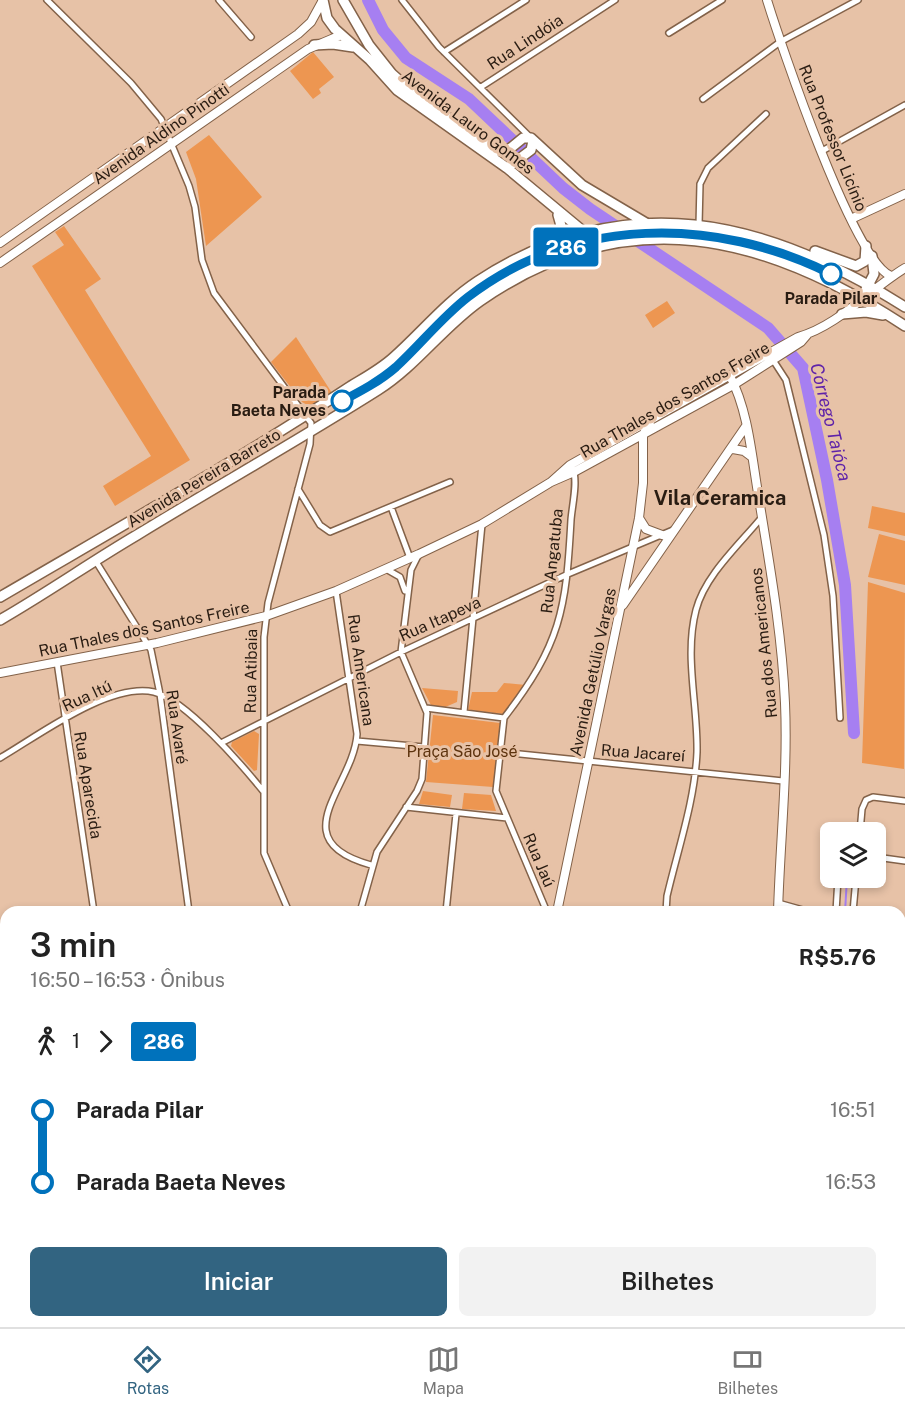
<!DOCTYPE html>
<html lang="pt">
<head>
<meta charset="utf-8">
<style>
  :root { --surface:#fff; --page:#f2f2f2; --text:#222; --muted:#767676; --line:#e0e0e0; --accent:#326481 }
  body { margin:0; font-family:"Public Sans",sans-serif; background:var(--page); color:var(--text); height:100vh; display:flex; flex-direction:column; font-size:22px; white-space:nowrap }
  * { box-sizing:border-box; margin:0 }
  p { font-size:20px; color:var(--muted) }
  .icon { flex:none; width:33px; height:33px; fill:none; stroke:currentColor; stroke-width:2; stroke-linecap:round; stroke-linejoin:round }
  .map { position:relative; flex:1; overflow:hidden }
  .details { position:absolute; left:0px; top:906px; width:906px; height:422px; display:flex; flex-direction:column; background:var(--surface); border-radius:18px 18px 0 0; box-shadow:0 3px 9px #0003 }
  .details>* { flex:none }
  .badge { padding:0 12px; border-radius:4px; font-size:21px; line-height:39px }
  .buttons { position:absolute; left:820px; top:822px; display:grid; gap:12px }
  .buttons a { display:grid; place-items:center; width:66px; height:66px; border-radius:9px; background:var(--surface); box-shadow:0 3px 9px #0003; font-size:30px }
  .map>.badge { position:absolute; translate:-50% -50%; box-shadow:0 0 0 3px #fff }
  .legs { display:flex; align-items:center; gap:9px; height:66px; padding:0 30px; font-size:20px }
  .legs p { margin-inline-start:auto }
  .head { display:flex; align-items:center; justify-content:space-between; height:102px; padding:0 30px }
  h1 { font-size:33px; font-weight:600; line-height:45px }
  .primary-button { display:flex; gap:12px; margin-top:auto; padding:12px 30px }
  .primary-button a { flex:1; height:69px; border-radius:9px; background:var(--accent); color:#fff; font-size:24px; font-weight:600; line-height:69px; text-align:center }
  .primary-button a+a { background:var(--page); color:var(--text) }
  ul { padding:0 30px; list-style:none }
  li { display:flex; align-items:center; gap:21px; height:72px; font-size:22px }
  li i { display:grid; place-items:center; width:9px; height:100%; margin:0 8px; background:currentColor }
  li i::after { content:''; width:15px; height:15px; margin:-8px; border:4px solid; border-radius:50%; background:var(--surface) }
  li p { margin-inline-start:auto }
  li:first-child i { background:linear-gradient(#0000 50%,currentColor 0) }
  li:last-child i { background:linear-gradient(currentColor 50%,#0000 0) }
  .dock { display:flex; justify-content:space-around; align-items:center; height:84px; border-top:2px solid var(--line); background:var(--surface); font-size:16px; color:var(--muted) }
  .dock a { display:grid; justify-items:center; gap:3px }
  .dock .current { color:var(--accent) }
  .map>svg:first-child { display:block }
</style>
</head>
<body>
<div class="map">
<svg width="905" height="1327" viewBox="0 0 905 1327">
  <rect width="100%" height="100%" fill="#e7c2a7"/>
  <path fill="#ed9651" d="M313 52 334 77 319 89 321 93 313 99 290 71Z
    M209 135 262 197 206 246 196 179 186 152Z
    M64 226 101 279 85 290 190 460 115 506 103 486 151 456 32 266 64 245 55 232Z
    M667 301 675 313 653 328 645 315Z
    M296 337 332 393 309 406 302 402 271 362Z
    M872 506 905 513V536L868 528Z
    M879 534 905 541V585L868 577Z
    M868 582 905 593 904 769 862 763Z
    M504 683 526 685 503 714 468 710 472 692H497Z
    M422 688 458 691 457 702 443 708 432 707Z
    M433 715 500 723 493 787 426 782Z
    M254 731 259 734 257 770 254 771 231 746 232 742Z
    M423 791 452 795 450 807 419 804Z
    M464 793 491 795 496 811 462 809Z
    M720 1322H890L894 1327H717Z"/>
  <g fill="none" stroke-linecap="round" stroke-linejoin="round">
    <path stroke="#a67ff1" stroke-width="2" d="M845 912 847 878
      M900 1312 905 1319
      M726 1327 729 1322"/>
    <path stroke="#a67ff1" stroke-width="12" d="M368 0 383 30 406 58 469 99 563 188 590 209 768 328 803 368 827 480 845 585 854 733"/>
    <g stroke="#836249" stroke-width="8">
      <path id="street" d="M47 0 131 83 161 119 189 186 195 207 202 260 214 293 311 423 310 444 268 603 264 637V853L289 912
        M219 0 251 37
        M402 0 439 47 531 138
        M669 33 722 0
        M444 52 526 0
        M481 87 615 0
        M703 99 780 42 858 0
        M822 151 905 105
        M699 225 700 184 708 168 766 114
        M773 360 786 380 824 535 833 596 840 718
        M291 399 296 414 295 422
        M298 489 320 525 330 532 450 482
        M391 507 410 558
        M95 560 151 650 160 694 189 912
        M386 569 400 577 405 591
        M336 591 357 734C354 786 280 840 371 865
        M57 662 94 912
        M426 708 504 718
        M464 712 482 524
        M504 718C561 644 566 610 571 520 572 506 578 482 573 469
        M504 718 496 791 547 912
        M357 741 424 747
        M221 743 401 652 568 574 673 530
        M500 752 783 781
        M0 758C38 736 109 682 154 692 186 700 242 765 263 791
        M406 807 507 818
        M840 832V831
        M860 832 862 809 866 800 873 797 905 801
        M876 857 905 861
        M778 903 810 912
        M360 912 377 852 417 791 422 779 427 713 401 652 411 570 419 554
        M446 912 456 814
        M666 912 667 896C678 849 695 800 697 752 698 705 684 656 696 610 705 575 740 544 762 517
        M836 912 838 878
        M853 912 856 878
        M900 936 905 937
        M0 953 6 1014
        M900 1018 905 1020
        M0 1259 6 1257
        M0 1306H6
        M69 1322 74 1327
        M208 1322 211 1327
        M300 1322 305 1327
        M415 1322 419 1327
        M898 1322 902 1327
        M97 1327 113 1322
        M129 1327 138 1322
        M454 1327 457 1322
        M559 1327 562 1322"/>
    </g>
    <g stroke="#836249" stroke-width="10">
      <path id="secondary" d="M767 0C781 45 854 262 891 276
        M851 219 905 194
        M0 243 298 34 311 22 323 0
        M0 263 308 49 341 35
        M730 376C749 412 752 460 759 499 770 567 782 634 785 703 788 772 780 842 778 912
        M733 449 744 451 752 457
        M551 482 570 465 798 337C838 326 870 289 905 268
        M639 518 646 529 662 535
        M623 605 746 426
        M0 673 157 643 266 616 336 591 419 554 482 524 551 482 574 472 735 384 801 342 807 335
        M557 912 639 518 643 483V435L651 420
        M0 1161 6 1156
        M900 1179 905 1182
        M274 1327 276 1322
        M667 1327 671 1322"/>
    </g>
    <g stroke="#836249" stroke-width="12">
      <path id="primary" d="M323 0 327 18 335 29 370 60 397 90 507 168 601 246
        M343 0 369 45 392 74 417 96 497 151H507L523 138H531L582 185 646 223
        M314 45 333 44 353 47
        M507 168 531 150 533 141
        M558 215 565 240
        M815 251 856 266 865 261 866 246
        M861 299 874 274 872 256
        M842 314 866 312 883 315
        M0 597C118 528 237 461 351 386 366 377 381 369 394 357 422 332 446 302 478 281 625 185 766 219 905 307
        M0 620C47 593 91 562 137 535 217 486 299 440 378 390 416 366 443 327 480 301 627 199 765 234 905 326"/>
    </g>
    <use href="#street" stroke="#fff" stroke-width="5"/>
    <use href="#secondary" stroke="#fff" stroke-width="8"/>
    <use href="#primary" stroke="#fff" stroke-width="9"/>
  </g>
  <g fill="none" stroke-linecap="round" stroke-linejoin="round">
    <g stroke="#fff" stroke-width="14">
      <path id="line-1" d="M342 401C361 391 380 381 396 367 421 344 441 318 468 297 574 216 715 216 831 274"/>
    </g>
    <use href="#line-1" stroke="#0072bc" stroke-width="9"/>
  </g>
  <g fill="#fff" stroke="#0072bc" stroke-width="3">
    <circle cx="831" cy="274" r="10"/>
    <circle cx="342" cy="401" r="10"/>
  </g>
  <g text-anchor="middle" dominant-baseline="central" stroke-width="6" stroke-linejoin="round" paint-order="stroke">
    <g font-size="16" fill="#291c12" stroke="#e7c2a7">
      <text transform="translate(525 42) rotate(-33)">Rua Lindóia</text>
      <text transform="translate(468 122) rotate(37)">Avenida Lauro Gomes</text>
      <text transform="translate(161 134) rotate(-35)">Avenida Aldino Pinotti</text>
      <text transform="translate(833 138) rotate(68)">Rua Professor Licínio</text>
      <text transform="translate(675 400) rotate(-30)">Rua Thales dos Santos Freire</text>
      <text transform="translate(204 478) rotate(-31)">Avenida Pereira Barreto</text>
      <text transform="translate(552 561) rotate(-84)">Rua Angatuba</text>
      <text transform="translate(440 619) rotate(-24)">Rua Itapeva</text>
      <text transform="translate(144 629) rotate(-12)">Rua Thales dos Santos Freire</text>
      <text transform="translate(764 643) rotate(-96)">Rua dos Americanos</text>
      <text transform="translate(361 670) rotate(82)">Rua Americana</text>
      <text transform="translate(251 671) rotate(-89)">Rua Atibaia</text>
      <text transform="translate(593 672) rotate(-78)">Avenida Getúlio Vargas</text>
      <text transform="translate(87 696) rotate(-25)">Rua Itú</text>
      <text transform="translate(177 727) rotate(82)">Rua Avaré</text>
      <text transform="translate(643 753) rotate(4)">Rua Jacareí</text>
      <text transform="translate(88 785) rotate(81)">Rua Aparecida</text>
      <text transform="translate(539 860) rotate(67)">Rua Jaú</text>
    </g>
    <g font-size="16" font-weight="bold" fill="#291c12" stroke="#e7c2a7">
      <text x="831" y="298">Parada Pilar</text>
      <text x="326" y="392" text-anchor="end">Parada<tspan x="326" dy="18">Baeta Neves</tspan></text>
    </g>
    <g font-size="16" fill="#5d330e" stroke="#e7c2a7">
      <text x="462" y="751">Praça São José</text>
    </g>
    <g font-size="18" font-style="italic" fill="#5f23a9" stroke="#e7c2a7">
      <text transform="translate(831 422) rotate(76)">Córrego Taióca</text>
    </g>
    <g font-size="20" font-weight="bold" fill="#291c12" stroke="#e7c2a7">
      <text x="720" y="498">Vila Ceramica</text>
    </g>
  </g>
</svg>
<div class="buttons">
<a><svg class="icon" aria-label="layers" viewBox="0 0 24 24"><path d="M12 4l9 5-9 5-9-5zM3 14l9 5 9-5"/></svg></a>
</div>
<b class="badge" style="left:566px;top:247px;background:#0072bc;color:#fff">286</b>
<section class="details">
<div class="head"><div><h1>3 min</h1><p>16:50 – 16:53 · Ônibus</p></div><b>R$5.76</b></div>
<div class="legs"><svg class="icon" aria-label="walk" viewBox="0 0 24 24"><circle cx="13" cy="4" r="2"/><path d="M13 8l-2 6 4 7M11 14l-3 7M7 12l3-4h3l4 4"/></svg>1<svg class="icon" aria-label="forward" viewBox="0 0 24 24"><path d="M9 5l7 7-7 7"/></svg><b class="badge" style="background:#0072bc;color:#fff">286</b></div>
<ul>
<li><i style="color:#0072bc"></i><b>Parada Pilar</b><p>16:51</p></li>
<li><i style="color:#0072bc"></i><b>Parada Baeta Neves</b><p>16:53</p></li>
</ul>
<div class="primary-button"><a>Iniciar</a><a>Bilhetes</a></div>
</section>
</div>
<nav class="dock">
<a class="current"><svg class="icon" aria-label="directions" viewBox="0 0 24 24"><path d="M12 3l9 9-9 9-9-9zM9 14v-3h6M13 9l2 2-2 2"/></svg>Rotas</a>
<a><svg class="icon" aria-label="map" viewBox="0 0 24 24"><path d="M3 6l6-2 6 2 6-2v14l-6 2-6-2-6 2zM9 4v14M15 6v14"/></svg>Mapa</a>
<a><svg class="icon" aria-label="tickets" viewBox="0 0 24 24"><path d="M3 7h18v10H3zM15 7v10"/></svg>Bilhetes</a>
</nav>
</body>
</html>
